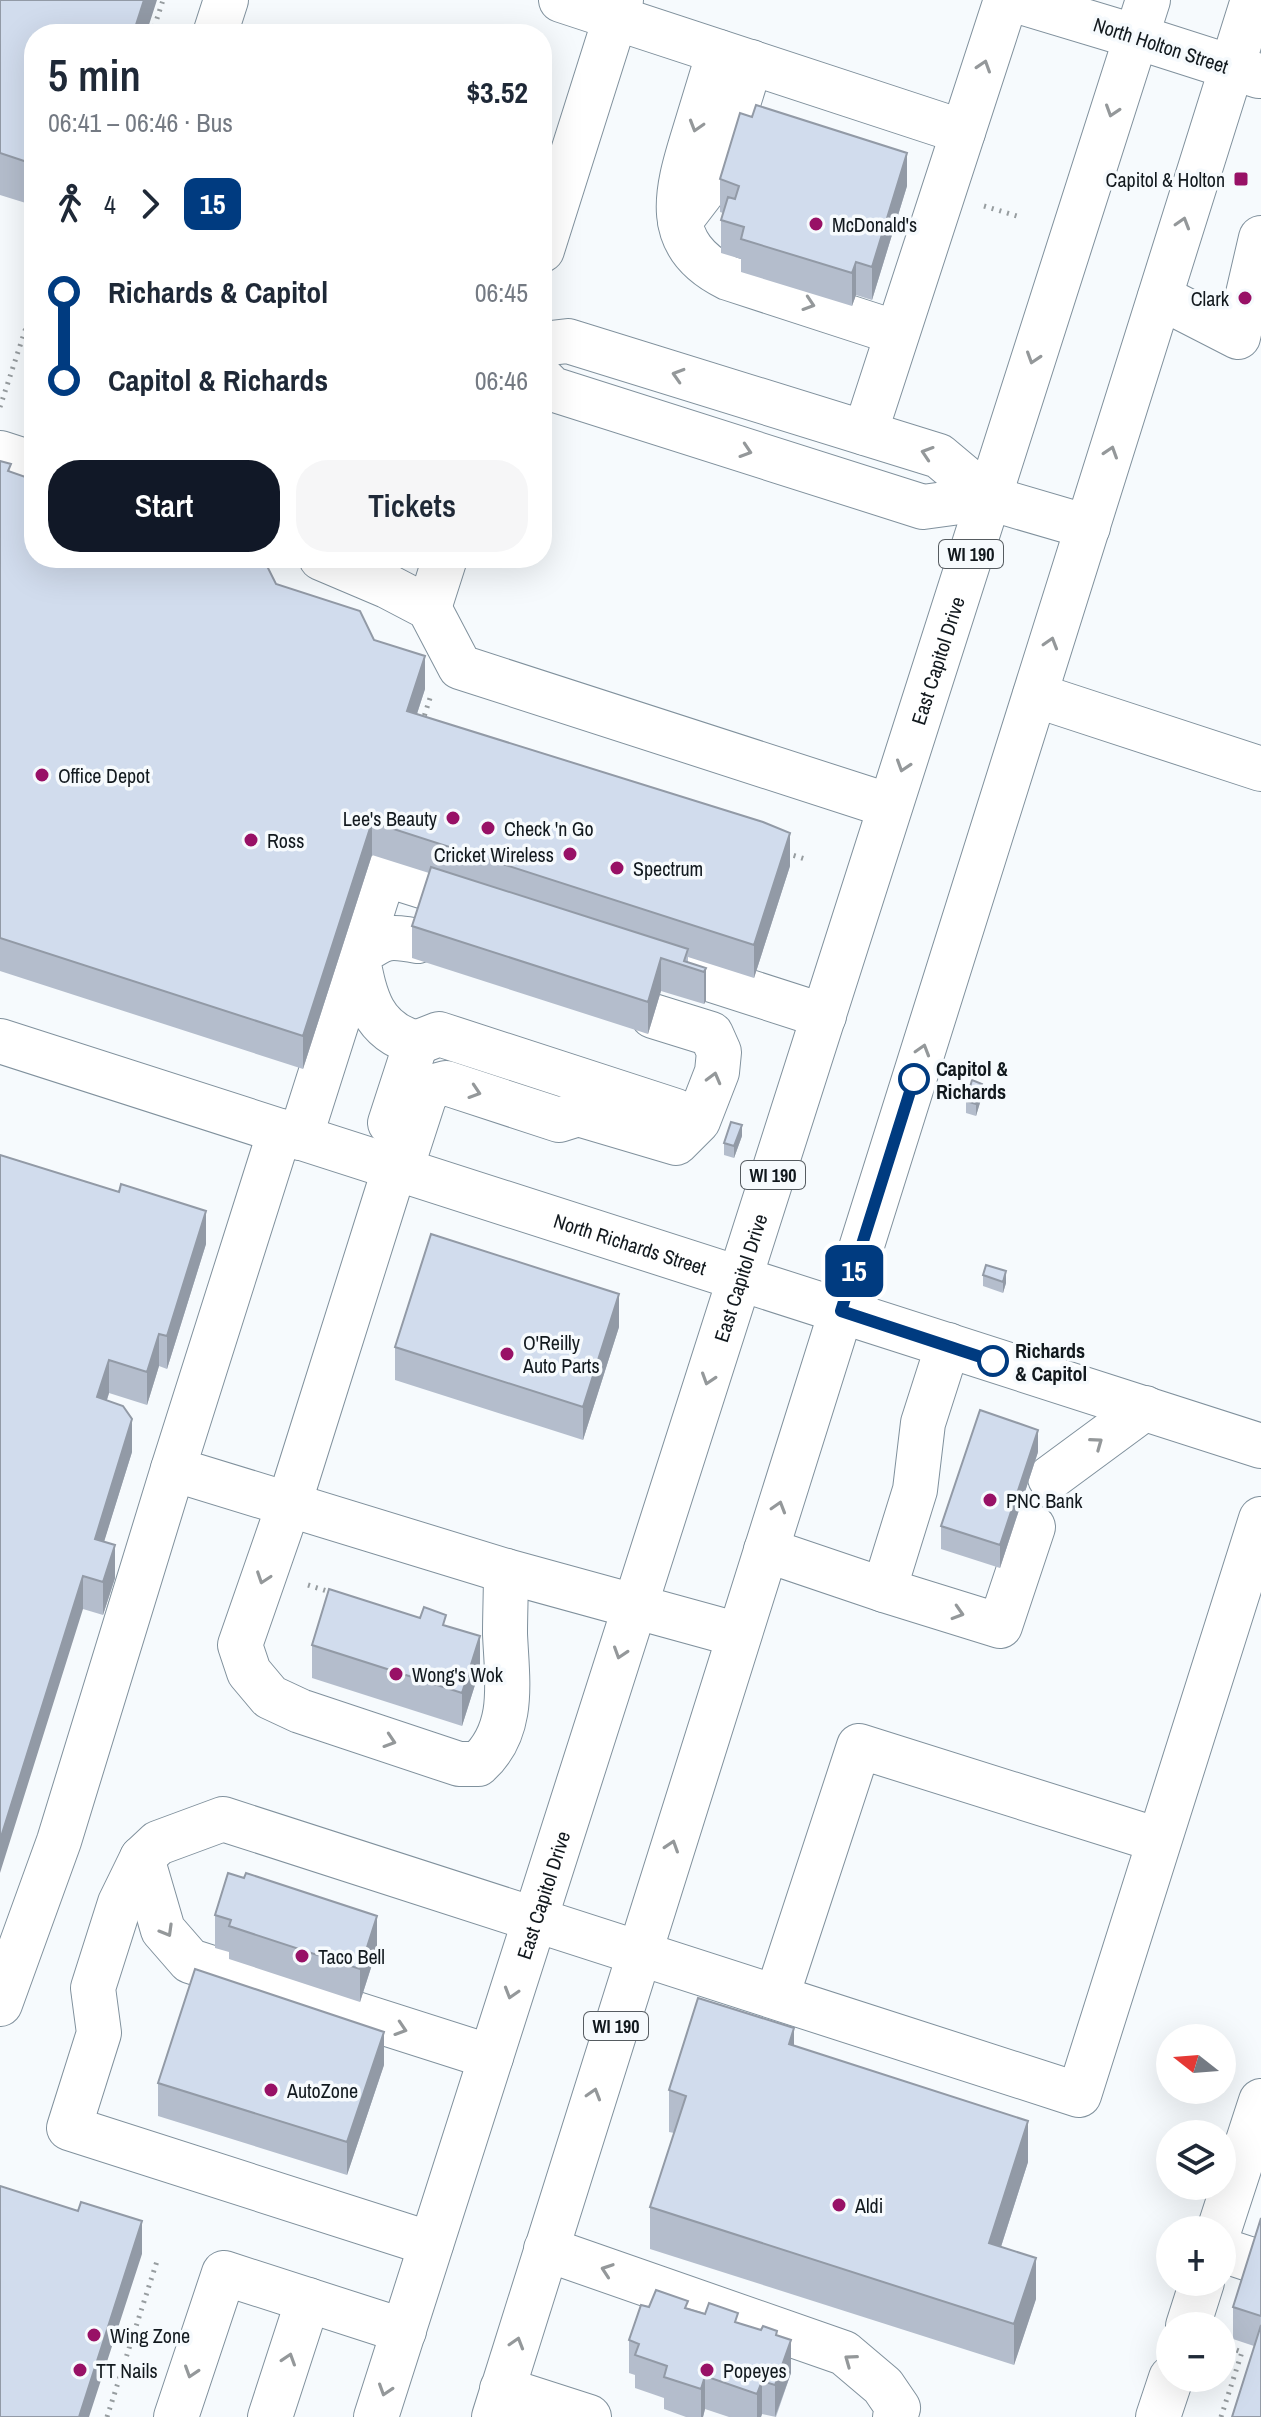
<!DOCTYPE html>
<html lang="en">
<head>
<meta charset="utf-8">
<style>
  :root { --surface:#fff; --page:#f6f6f7; --text:#1f2937; --muted:#747a83; --accent:#111827 }
  body { margin:0; font-family:"Archivo Narrow",sans-serif; background:var(--page); color:var(--text); height:100vh; display:flex; flex-direction:column; font-size:30px; white-space:nowrap }
  * { box-sizing:border-box; margin:0 }
  p { font-size:26px; color:var(--muted) }
  .icon { flex:none; width:44px; height:44px; fill:none; stroke:currentColor; stroke-width:2; stroke-linecap:round; stroke-linejoin:round }
  .map { position:relative; flex:1; overflow:hidden }
  .drawer { position:absolute; left:24px; top:24px; width:528px; height:544px; display:flex; flex-direction:column; background:var(--surface); border-radius:32px; box-shadow:0 8px 32px #0002 }
  .drawer>* { flex:none }
  .badge { padding:0 16px; border-radius:12px; font-size:28px; line-height:52px }
  .needle { width:52px; rotate:287deg }
  .fabs { position:absolute; left:1156px; top:2024px; display:grid; gap:16px }
  .fabs a { display:grid; place-items:center; width:80px; height:80px; border-radius:50%; background:var(--surface); box-shadow:0 8px 32px #0002; font-size:40px }
  .map>.badge { position:absolute; translate:-50% -50%; box-shadow:0 0 0 4px #fff }
  .legs { display:flex; align-items:center; gap:12px; height:88px; padding:0 24px; font-size:26px }
  .legs p { margin-inline-start:auto }
  .headline { display:flex; align-items:center; justify-content:space-between; height:136px; padding:0 24px }
  h1 { font-size:44px; font-weight:600; line-height:60px }
  .cta { display:flex; gap:16px; margin-top:auto; padding:16px 24px }
  .cta a { flex:1; height:92px; border-radius:32px; background:var(--accent); color:#fff; font-size:32px; font-weight:600; line-height:92px; text-align:center }
  .cta a+a { background:var(--page); color:var(--text) }
  ul { padding:0 24px; list-style:none }
  li { display:flex; align-items:center; gap:28px; height:88px; font-size:30px }
  li i { display:grid; place-items:center; width:12px; height:100%; margin:0 10px; background:currentColor }
  li i::after { content:''; width:20px; height:20px; margin:-10px; border:6px solid; border-radius:50%; background:var(--surface) }
  li p { margin-inline-start:auto }
  li:first-child i { background:linear-gradient(#0000 50%,currentColor 0) }
  li:last-child i { background:linear-gradient(currentColor 50%,#0000 0) }
  .map>svg:first-child { display:block }
</style>
</head>
<body>
<div class="map">
<svg width="1261" height="2417" viewBox="0 0 1261 2417">
  <rect width="100%" height="100%" fill="#f6fafd"/>
  <g fill="none" stroke-linecap="round" stroke-linejoin="round">
    <g stroke="#80919d" stroke-width="46">
      <g id="minor">
        <path d="M561 0 963 132"/>
        <path d="M1014 0 1137 37"/>
        <path d="M215 34 226 0"/>
        <path d="M719 52C711 79 702 107 694 134 676 192 661 245 728 278L897 333"/>
        <path d="M680 221 716 174 751 62"/>
        <path d="M542 250 621 0"/>
        <path d="M1160 297 1238 337 1261 238"/>
        <path d="M542 344 568 341 939 456 989 498"/>
        <path d="M542 379 552 389 923 507 989 498 1088 527"/>
        <path d="M865 433 1006 0"/>
        <path d="M0 453 34 464"/>
        <path d="M321 558 387 586 429 608 460 667 890 806"/>
        <path d="M429 608 445 558"/>
        <path d="M1035 695 1261 769"/>
        <path d="M647 959 824 1016"/>
        <path id="s1" d="M0 1041 1261 1446"/>
        <path d="M416 1043 439 1034 676 1111"/>
        <path d="M390 1123 416 1043C371 1030 365 996 357 955 385 937 385 935 418 941"/>
        <path d="M280 1131 173 1469 506 1571 739 1635"/>
        <path d="M300 1138 384 874 479 904"/>
        <path d="M395 1167 289 1504 240 1645 249 1672 270 1697 300 1711 459 1764H478C516 1730 507 1680 505 1634 505 1614 506 1592 506 1571"/>
        <path d="M401 1169 424 1098 431 1087 446 1083 559 1120 578 1114 676 1143 698 1121 717 1072 719 1052 711 1034 653 1016"/>
        <path d="M1050 1478 1145 1408"/>
        <path d="M766 1550 884 1590 915 1490 923 1423 948 1345"/>
        <path d="M884 1590 1000 1626 1033 1527"/>
        <path d="M142 1858 163 1930 190 1961 491 2057"/>
        <path d="M777 1996 859 1746 1158 1840"/>
        <path d="M0 2004 59 1841 173 1469"/>
        <path d="M1219 2230 1261 2101"/>
        <path d="M431 2244 69 2128 99 2033 93 1988 120 1903 142 1858 158 1843 223 1819 1079 2095 1261 1519"/>
        <path d="M546 2249 844 2353 883 2386 898 2408 895 2417"/>
        <path d="M1222 2250 1258 2262"/>
        <path d="M1188 2326 1202 2282"/>
        <path d="M502 2389 589 2417"/>
        <path d="M176 2417 224 2273 404 2331"/>
        <path d="M270 2417 308 2300"/>
        <path d="M1158 2417 1171 2378"/>
      </g>
    </g>
    <g stroke="#80919d" stroke-width="46">
      <g id="major">
        <path d="M1137 37 1259 76"/>
        <path id="s2" d="M376 2417 1148 0"/>
        <path d="M494 2417 1253 0"/>
      </g>
    </g>
    <path stroke="#979da0" stroke-width="5" stroke-dasharray="2 6" stroke-linecap="butt" d="M152 34 163 0
      M984 206 1017 216
      M0 407 34 303
      M28 416 34 398
      M422 723 430 698
      M786 853 808 860
      M308 1585 333 1593
      M107 2417 158 2258
      M1221 2417 1242 2352 1225 2346"/>
    <use href="#minor" stroke="#fff" stroke-width="44"/>
    <use href="#major" stroke="#fff" stroke-width="44"/>
  </g>
  <path fill="#b4bdcc" d="M0 0 34 34V223L29 221V204L0 195Z
    M720 179 907 186 872 300 856 295 852 306 741 272V259L721 253V220L723 213 720 212Z
    M0 461 11 472 34 558 276 584 374 640 425 689 417 714 790 866 754 978 688 957V962L706 968V1001L704 1004 661 991 648 1034 412 958V926L429 873 372 855 303 1069 0 971Z
    M982 1096 976 1116 966 1113V1101Z
    M742 1136 734 1158 724 1155V1143Z
    M0 1155 206 1244 167 1369 159 1366 147 1405 109 1393 107 1400 132 1452 104 1541 115 1578 103 1615 83 1609Z
    M983 1275 1006 1283 1003 1293 983 1286Z
    M619 1327 583 1440 395 1380V1347Z
    M1038 1452 1000 1568 941 1549V1526Z
    M446 1626 480 1669 462 1726 312 1678V1645Z
    M215 1915 377 1949 360 2002 229 1959V1952L215 1948Z
    M794 2046 1028 2162 1001 2247 1036 2299 1014 2365 650 2249V2207L674 2133 669 2132V2090Z
    M384 2065 347 2175 158 2116V2083Z
    M1261 2218V2417L1254 2346 1233 2339V2307Z
    M649 2307 688 2308 777 2335 791 2373 776 2417 762 2414 761 2417H729L705 2409 703 2417H686L664 2409V2398L635 2388V2375L629 2373V2340Z"/>
  <path fill="#929aa6" d="M144 0H157L146 34H133Z
    M907 153V186L872 300V267Z
    M856 262V295L852 306V273Z
    M425 656V689L407 744V711Z
    M372 822V855L303 1069V1036Z
    M790 833V866L754 978V945Z
    M661 958V991L648 1034V1002Z
    M706 968V1001L704 1004V972Z
    M982 1084V1096L976 1116V1104Z
    M742 1125V1136L734 1158V1146Z
    M206 1211V1244L167 1369V1336Z
    M1006 1271V1283L1003 1293V1282Z
    M619 1294V1327L583 1440V1407Z
    M159 1334V1366L147 1405V1372Z
    M109 1360V1393L97 1430V1397Z
    M132 1419V1452L95 1571V1539Z
    M1038 1430V1452L1000 1568V1545Z
    M115 1545V1578L103 1615V1582Z
    M83 1576V1609L0 1873V1840Z
    M480 1636V1669L462 1726V1693Z
    M377 1916V1949L360 2002V1969Z
    M794 2028V2069L789 2044Z
    M384 2032V2065L347 2175V2142Z
    M1028 2121V2162L989 2284V2243Z
    M142 2221V2254L89 2417H79Z
    M1036 2258V2299L1014 2365V2324Z
    M791 2340V2373L775 2417V2385Z
    M705 2376V2409L703 2417H701V2389Z
    M762 2381V2414L761 2417H757V2394Z"/>
  <path fill="#d1dced" stroke="#929aa6" stroke-width="2" d="M0 0H144L133 34H34V181L29 180 33 164 0 153Z
    M756 105 907 153 872 267 856 262 852 273 741 239 744 227 721 220 728 197 735 199 739 186 720 179 740 113 752 117Z
    M0 461 11 464 8 471 34 480V558H263L276 584 360 611 374 640 425 656 407 711 763 822 790 833 754 945 372 822 303 1036 0 938Z
    M431 867 688 949 684 961 706 968 704 972 661 958 648 1002 412 926Z
    M972 1080 982 1084 976 1104 966 1101Z
    M731 1122 742 1125 734 1146 724 1143Z
    M0 1155 119 1192 121 1184 206 1211 167 1336 159 1334 147 1372 109 1360 97 1397 123 1406 132 1419 95 1539 115 1545 103 1582 83 1576 0 1840Z
    M431 1234 619 1294 583 1407 395 1347Z
    M986 1265 1006 1271 1003 1282 983 1275Z
    M980 1410 1038 1430 1000 1545 941 1526Z
    M329 1589 420 1618 424 1607 446 1615 443 1625 480 1636 462 1693 312 1645Z
    M228 1873 244 1878 246 1873 377 1916 360 1969 229 1926 231 1920 215 1915Z
    M195 1969 384 2032 347 2142 158 2083Z
    M698 1998 794 2028 789 2044 1028 2121 989 2243 1036 2258 1014 2324 650 2207 686 2096 669 2090Z
    M0 2186 78 2211 81 2202 142 2221 79 2417H0Z
    M1261 2218V2316L1233 2307Z
    M656 2290 688 2301 685 2308 705 2314 709 2303 738 2313 735 2322 761 2330 763 2326 777 2331 776 2335 791 2340 775 2385 762 2381 757 2394 705 2376 701 2389 664 2377 667 2366 635 2355 639 2344 629 2340 641 2305 649 2307Z
    M1261 2325V2417H1232Z"/>
  <defs><path id="oneway-chevron" d="M-2-3.5L2.5 0L-2 3.5" fill="none" stroke-width="1.6" stroke-linecap="round" stroke-linejoin="round" transform="scale(2)"/></defs>
  <g stroke="#94989a">
    <use href="#oneway-chevron" transform="translate(984 66) rotate(-72)"/>
    <use href="#oneway-chevron" transform="translate(1112 111) rotate(108)"/>
    <use href="#oneway-chevron" transform="translate(696 126) rotate(107)"/>
    <use href="#oneway-chevron" transform="translate(1183 223) rotate(-73)"/>
    <use href="#oneway-chevron" transform="translate(809 304) rotate(18)"/>
    <use href="#oneway-chevron" transform="translate(1033 358) rotate(108)"/>
    <use href="#oneway-chevron" transform="translate(678 375) rotate(-163)"/>
    <use href="#oneway-chevron" transform="translate(746 451) rotate(18)"/>
    <use href="#oneway-chevron" transform="translate(1111 452) rotate(-72)"/>
    <use href="#oneway-chevron" transform="translate(927 453) rotate(-162)"/>
    <use href="#oneway-chevron" transform="translate(1051 643) rotate(-73)"/>
    <use href="#oneway-chevron" transform="translate(903 766) rotate(108)"/>
    <use href="#oneway-chevron" transform="translate(923 1050) rotate(-73)"/>
    <use href="#oneway-chevron" transform="translate(714 1078) rotate(-75)"/>
    <use href="#oneway-chevron" transform="translate(475 1092) rotate(18)"/>
    <use href="#oneway-chevron" transform="translate(708 1379) rotate(108)"/>
    <use href="#oneway-chevron" transform="translate(1097 1443) rotate(-36)"/>
    <use href="#oneway-chevron" transform="translate(779 1507) rotate(-73)"/>
    <use href="#oneway-chevron" transform="translate(263 1578) rotate(109)"/>
    <use href="#oneway-chevron" transform="translate(958 1613) rotate(17)"/>
    <use href="#oneway-chevron" transform="translate(620 1653) rotate(108)"/>
    <use href="#oneway-chevron" transform="translate(390 1741) rotate(18)"/>
    <use href="#oneway-chevron" transform="translate(672 1846) rotate(-72)"/>
    <use href="#oneway-chevron" transform="translate(167 1931) rotate(60)"/>
    <use href="#oneway-chevron" transform="translate(511 1993) rotate(107)"/>
    <use href="#oneway-chevron" transform="translate(401 2029) rotate(18)"/>
    <use href="#oneway-chevron" transform="translate(594 2094) rotate(-73)"/>
    <use href="#oneway-chevron" transform="translate(607 2270) rotate(-161)"/>
    <use href="#oneway-chevron" transform="translate(517 2343) rotate(-73)"/>
    <use href="#oneway-chevron" transform="translate(289 2359) rotate(-72)"/>
    <use href="#oneway-chevron" transform="translate(850 2360) rotate(-144)"/>
    <use href="#oneway-chevron" transform="translate(191 2372) rotate(108)"/>
    <use href="#oneway-chevron" transform="translate(385 2390) rotate(108)"/>
  </g>
  <g fill="none" stroke-linecap="round" stroke-linejoin="round">
    <g stroke="#fff" stroke-width="18">
      <path id="line-1" d="M914 1079 841 1311 993 1361"/>
    </g>
    <use href="#line-1" stroke="#003b80" stroke-width="12"/>
  </g>
  <g fill="#981166" stroke="#f6fafd" stroke-width="3">
    <rect x="1233" y="171" width="16" height="16" rx="4"/>
    <circle cx="816" cy="224" r="8"/>
    <circle cx="1245" cy="298" r="8"/>
    <circle cx="42" cy="775" r="8"/>
    <circle cx="453" cy="818" r="8"/>
    <circle cx="488" cy="828" r="8"/>
    <circle cx="251" cy="840" r="8"/>
    <circle cx="570" cy="854" r="8"/>
    <circle cx="617" cy="868" r="8"/>
    <circle cx="507" cy="1354" r="8"/>
    <circle cx="990" cy="1500" r="8"/>
    <circle cx="396" cy="1674" r="8"/>
    <circle cx="302" cy="1956" r="8"/>
    <circle cx="271" cy="2090" r="8"/>
    <circle cx="839" cy="2205" r="8"/>
    <circle cx="94" cy="2335" r="8"/>
    <circle cx="80" cy="2370" r="8"/>
    <circle cx="707" cy="2370" r="8"/>
  </g>
  <g fill="#fff" stroke="#003b80" stroke-width="4">
    <circle cx="914" cy="1079" r="14"/>
    <circle cx="993" cy="1361" r="14"/>
  </g>
  <g text-anchor="middle" dominant-baseline="central" stroke-width="7" stroke-linejoin="round" paint-order="stroke">
    <g fill="#f6fafd" stroke="#565c61" stroke-width="2">
      <rect x="939" y="540" width="64" height="28" rx="6"/>
      <rect x="741" y="1161" width="64" height="28" rx="6"/>
      <rect x="584" y="2012" width="64" height="28" rx="6"/>
    </g>
    <g font-size="18" font-weight="bold" fill="#12191e">
      <text x="971" y="554">WI 190</text>
      <text x="773" y="1175">WI 190</text>
      <text x="616" y="2026">WI 190</text>
    </g>
    <g font-size="20" fill="#12191e" stroke="#f6fafd">
      <text transform="translate(1161 45) rotate(18)">North Holton Street</text>
      <text stroke="none"><textPath href="#s2" startOffset="1844">East Capitol Drive</textPath></text>
      <text stroke="none"><textPath href="#s1" startOffset="662">North Richards Street</textPath></text>
      <text stroke="none"><textPath href="#s2" startOffset="1196">East Capitol Drive</textPath></text>
      <text stroke="none"><textPath href="#s2" startOffset="548">East Capitol Drive</textPath></text>
    </g>
    <g font-size="20" fill="#12191e" stroke="#f6fafd" text-anchor="start">
      <text x="1225" y="179" text-anchor="end">Capitol &amp; Holton</text>
      <text x="832" y="224">McDonald's</text>
      <text x="1229" y="298" text-anchor="end">Clark</text>
      <text x="58" y="775">Office Depot</text>
      <text x="437" y="818" text-anchor="end">Lee's Beauty</text>
      <text x="504" y="828">Check 'n Go</text>
      <text x="267" y="840">Ross</text>
      <text x="554" y="854" text-anchor="end">Cricket Wireless</text>
      <text x="633" y="868">Spectrum</text>
      <text x="523" y="1342">O'Reilly<tspan x="523" dy="23">Auto Parts</tspan></text>
      <text x="1006" y="1500">PNC Bank</text>
      <text x="412" y="1674">Wong's Wok</text>
      <text x="318" y="1956">Taco Bell</text>
      <text x="287" y="2090">AutoZone</text>
      <text x="855" y="2205">Aldi</text>
      <text x="110" y="2335">Wing Zone</text>
      <text x="96" y="2370">TT Nails</text>
      <text x="723" y="2370">Popeyes</text>
    </g>
    <g font-size="20" font-weight="bold" fill="#12191e" stroke="#f6fafd" text-anchor="start">
      <text x="936" y="1068">Capitol &amp;<tspan x="936" dy="23">Richards</tspan></text>
      <text x="1015" y="1350">Richards<tspan x="1015" dy="23">&amp; Capitol</tspan></text>
    </g>
  </g>
</svg>
<div class="fabs">
<a><svg class="needle" viewBox="-14 -14 28 28"><path d="M0-13l5 13h-10z" fill="#e53935"/><path d="M0 13l5-13h-10z" fill="#747a83"/></svg></a>
<a><svg class="icon" aria-label="layers" viewBox="0 0 24 24"><path d="M12 4l9 5-9 5-9-5zM3 14l9 5 9-5"/></svg></a>
<a>+</a>
<a>−</a>
</div>
<b class="badge" style="left:854px;top:1271px;background:#003b80;color:#fff">15</b>
<section class="drawer">
<div class="headline"><div><h1>5 min</h1><p>06:41 – 06:46 · Bus</p></div><b>$3.52</b></div>
<div class="legs"><svg class="icon" aria-label="walk" viewBox="0 0 24 24"><circle cx="13" cy="4" r="2"/><path d="M13 8l-2 6 4 7M11 14l-3 7M7 12l3-4h3l4 4"/></svg>4<svg class="icon" aria-label="forward" viewBox="0 0 24 24"><path d="M9 5l7 7-7 7"/></svg><b class="badge" style="background:#003b80;color:#fff">15</b></div>
<ul>
<li><i style="color:#003b80"></i><b>Richards &amp; Capitol</b><p>06:45</p></li>
<li><i style="color:#003b80"></i><b>Capitol &amp; Richards</b><p>06:46</p></li>
</ul>
<div class="cta"><a>Start</a><a>Tickets</a></div>
</section>
</div>
</body>
</html>
